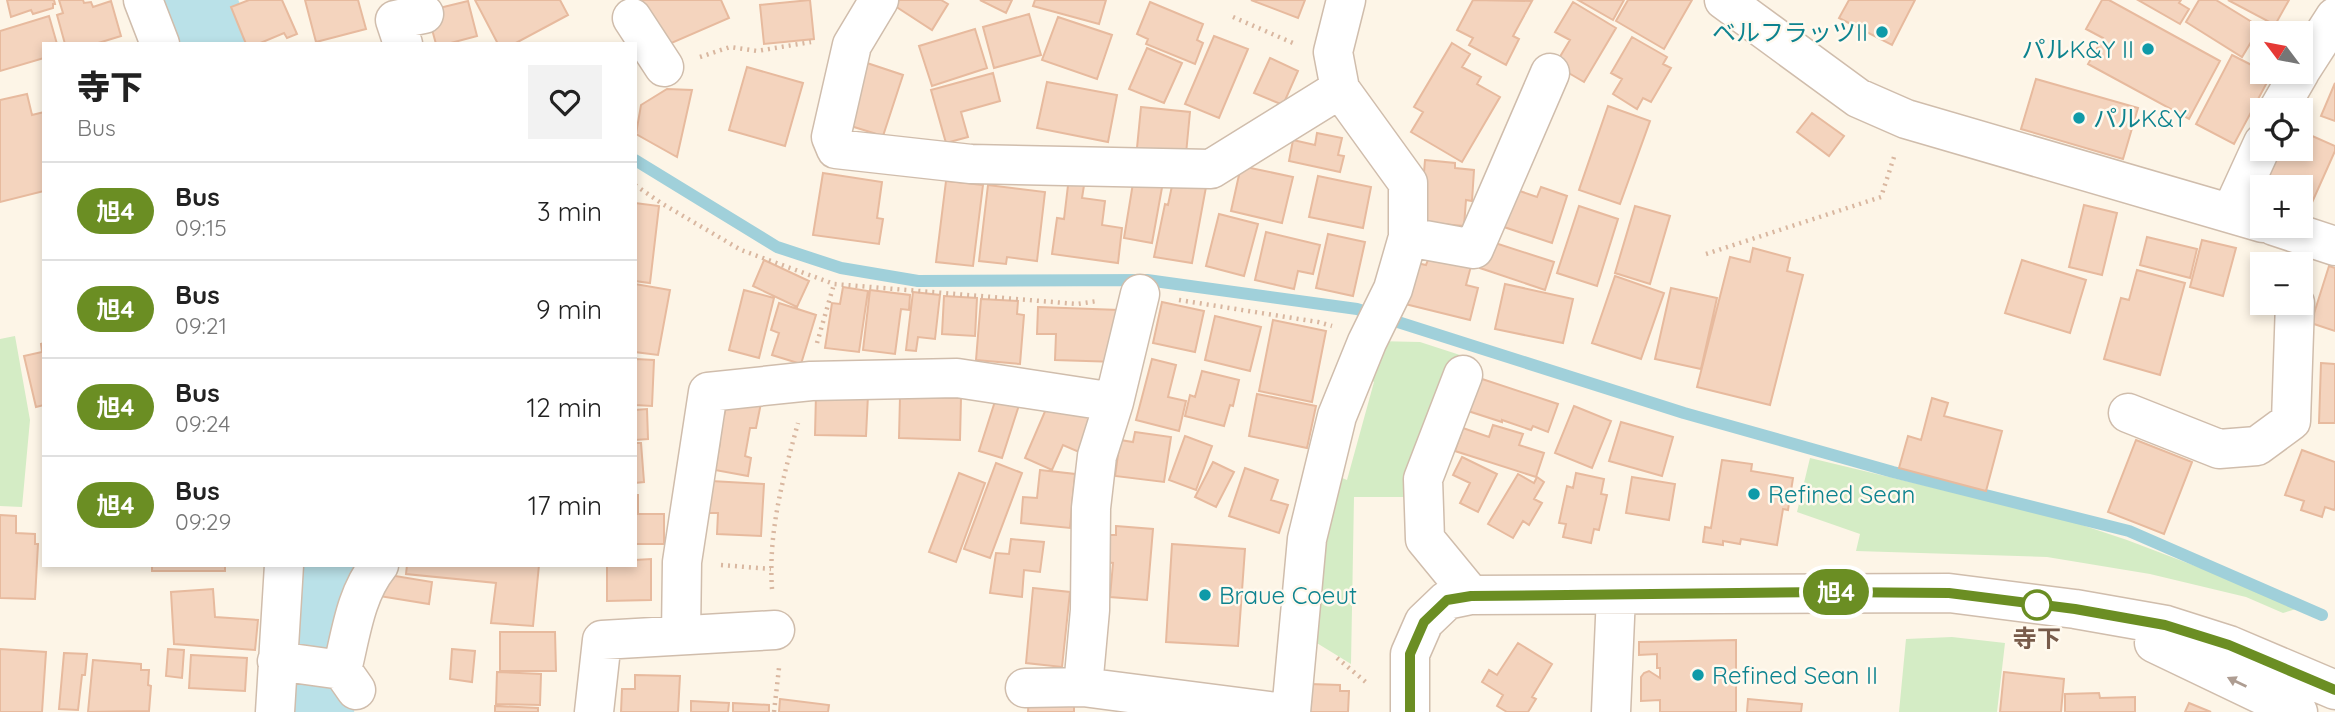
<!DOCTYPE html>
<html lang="en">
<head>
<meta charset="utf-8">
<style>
  :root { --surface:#fff; --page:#f2f2f2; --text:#222; --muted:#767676; --line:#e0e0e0 }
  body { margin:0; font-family:Quicksand,"Noto Sans JP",sans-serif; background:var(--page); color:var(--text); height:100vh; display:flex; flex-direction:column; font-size:26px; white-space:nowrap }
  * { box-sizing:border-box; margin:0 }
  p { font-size:23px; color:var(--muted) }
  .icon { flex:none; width:38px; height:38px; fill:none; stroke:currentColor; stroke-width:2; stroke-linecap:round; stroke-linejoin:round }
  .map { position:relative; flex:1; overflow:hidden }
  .drawer { position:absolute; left:42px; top:42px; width:595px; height:525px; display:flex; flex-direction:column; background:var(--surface); border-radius:0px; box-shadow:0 4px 10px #0003 }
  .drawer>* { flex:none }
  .badge { padding:0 14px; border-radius:23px; font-size:24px; line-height:46px }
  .needle { width:46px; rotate:302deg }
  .fabs { position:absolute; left:2250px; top:21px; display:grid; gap:14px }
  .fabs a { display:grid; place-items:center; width:63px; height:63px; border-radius:0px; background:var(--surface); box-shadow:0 4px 10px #0003; font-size:35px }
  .map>.badge { position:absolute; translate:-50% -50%; box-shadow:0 0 0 4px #fff }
  .round { display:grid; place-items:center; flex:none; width:74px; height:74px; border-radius:0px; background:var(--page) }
  .head { display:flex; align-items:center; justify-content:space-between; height:119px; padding:0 35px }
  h1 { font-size:33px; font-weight:800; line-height:52px }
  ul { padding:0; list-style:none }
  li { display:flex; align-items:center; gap:21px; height:98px; padding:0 35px; border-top:2px solid var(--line) }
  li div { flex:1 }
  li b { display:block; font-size:26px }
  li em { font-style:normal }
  li .badge { min-width:77px; font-weight:700; text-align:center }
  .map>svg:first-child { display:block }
</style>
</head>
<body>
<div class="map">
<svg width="2335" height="712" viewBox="0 0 2335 712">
  <rect width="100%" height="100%" fill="#fdf5e7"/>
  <path fill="#d4ecc5" d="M15 336 30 420 22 507 0 506V339Z
    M1376 341 1420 342 1460 355 1404 497H1354L1351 664 1307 637 1335 475 1347 480 1374 382 1368 378Z
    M1810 458 2064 519 2127 540 2303 607 2283 613 2246 597 2150 574 2047 557 1856 551 1860 534 1797 512Z
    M1952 637 2005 643 1997 712H1899L1906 639Z"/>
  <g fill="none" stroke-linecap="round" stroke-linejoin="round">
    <path stroke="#a0d0da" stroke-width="12" d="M635 160 777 247 841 268 918 281 1147 280 1357 309 1684 413 1893 472 2129 531 2322 615"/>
    <path stroke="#bae1e8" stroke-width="74" d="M199 0 215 44
      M317 712 326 605 345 565"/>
  </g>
  <path fill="#f4d4be" stroke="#e7ba9e" stroke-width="2" d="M7 0H54L55 4H53V8L33 14 31 10 11 17Z
    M59 0H83L84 3 91 2 93 7 111 1 121 36 95 44H65L57 15 63 13Z
    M249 0H282L297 34 287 38 284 33 258 44H246L231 7Z
    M305 0H358L366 29 316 42Z
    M475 0H560L568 15 514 44H498Z
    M642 0H721L729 18 660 48 640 1Z
    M810 0 814 39 764 44 760 5Z
    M899 0H941L948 4 932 30 895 6Z
    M980 0H1012L1006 13Z
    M1035 0H1106L1099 24 1033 6Z
    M1251 0H1305L1298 18Z
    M1473 0 1532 1 1513 36 1519 39 1506 65 1469 45 1473 38 1457 30Z
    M1578 0H1624L1613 20Z
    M1628 0H1692L1664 49 1616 21Z
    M1849 0H1915L1892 45 1839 18Z
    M2102 0H2109L2220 61 2189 119 2088 64 2103 38 2086 29Z
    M2138 0H2181L2179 3 2189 9 2180 24Z
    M2199 0H2216L2260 27 2242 57 2186 22Z
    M2228 0H2289L2275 25Z
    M468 1 477 36 447 44H436L427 11Z
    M1150 2 1203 24 1197 40 1203 43 1195 64 1146 44 1148 39 1137 34Z
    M1573 2 1616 28 1584 82 1555 65 1570 40 1555 32Z
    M1029 14 1041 55 994 68 983 27Z
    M49 16 57 44H44V58L0 71V31Z
    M1058 17 1112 35 1097 79 1042 60Z
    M975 29 987 68 932 86 919 46Z
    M1214 36 1248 49 1219 118 1185 104Z
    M1632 37 1667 57 1663 64 1671 68 1651 102 1643 98 1637 109 1613 94 1622 79 1611 73Z
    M1452 43 1470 54 1462 67 1481 77 1477 84 1500 97 1462 162 1411 132 1423 112 1414 107Z
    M1147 48 1182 63 1164 103 1129 89Z
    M2232 55 2271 75 2234 144 2196 124Z
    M1270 58 1298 71 1283 105 1254 93Z
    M861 61 903 75 883 136 841 123Z
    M747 67 803 83 785 146 729 130Z
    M993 73 1000 101 961 112 968 137 946 143 931 90Z
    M2036 79 2138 108 2123 159 2021 129Z
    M1047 82 1117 95 1108 142 1037 128Z
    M2335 83V121L2321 116Z
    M667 89 692 90 677 157 636 134 641 105Z
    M27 94 32 115 44 112V191L0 202V100Z
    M1608 106 1650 121 1620 204 1579 190Z
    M1141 107 1190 112 1186 154 1137 148Z
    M1812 113 1844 136 1829 156 1797 132Z
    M2301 131 2335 146V151L2306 216 2301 214V187H2264L2281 149H2301Z
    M1317 133 1342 138 1338 155 1344 156 1340 172 1289 161 1293 140 1315 145Z
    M1425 160 1455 163V168L1474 170 1472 201 1466 200 1464 226 1420 222Z
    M1241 166 1293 177 1282 223 1231 211Z
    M823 173 882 182 877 218 883 219 879 244 813 235Z
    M1318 176 1371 187 1363 228 1309 217Z
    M1069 177 1085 179 1082 198 1105 201 1102 225 1122 228 1118 263 1052 254 1057 218 1064 219Z
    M1134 177 1163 182 1152 243 1124 238Z
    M946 181 983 185 973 266 936 262Z
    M1173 181 1206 187 1192 263 1154 257 1165 204 1168 205Z
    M988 185 1045 192 1037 261 1007 257 1006 264 979 261Z
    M1541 187 1567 196 1552 243 1501 226 1514 189 1537 197Z
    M635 203 659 206 650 283 635 281Z
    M2084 205 2117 213 2102 275 2069 267Z
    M1579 206 1618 219 1597 286 1557 273Z
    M1635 206 1670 216 1650 284 1615 273Z
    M1219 214 1258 224 1244 276 1206 266Z
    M1266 232 1320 245 1313 274 1298 271 1294 289 1255 280Z
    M1328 234 1365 242 1353 296 1316 288Z
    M2147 237 2197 249 2190 278 2140 265Z
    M2202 240 2236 248 2223 296 2190 287Z
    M1489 241 1554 262 1545 290 1480 268Z
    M1753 248 1790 258 1787 271 1803 275 1770 405 1697 387 1730 257 1750 262Z
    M1429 257 1471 266 1466 285 1478 288 1470 320 1401 303 1412 262 1426 265Z
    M764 260 809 281 797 307 753 286Z
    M2022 260 2086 280 2070 333 2005 313Z
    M2329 266 2335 268V331L2311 323Z
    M2137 270 2185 283 2160 375 2104 359 2121 298 2129 300Z
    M1615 276 1664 293 1641 359 1592 343Z
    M635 284 670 290 658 355 635 352Z
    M1505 284 1573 299 1563 343 1495 329Z
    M843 287 868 291 859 352 825 348 832 303 840 304Z
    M1671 288 1717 298 1701 369 1655 359Z
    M744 290 774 298 759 358 729 350Z
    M870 290 910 295 909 310 901 309 895 354 863 350Z
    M913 292 940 295 935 339 918 337 916 351 906 350Z
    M944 296 977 298 975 336 942 334Z
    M981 299 1018 301 1017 314 1024 315 1020 364 976 360Z
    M1162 302 1204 311 1195 352 1153 343Z
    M779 303 816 315 801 364 772 355 779 333 771 330Z
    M1038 307 1119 310 1117 362 1055 360 1056 334H1037Z
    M1215 316 1261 327 1250 371 1205 360Z
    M1273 320 1326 331 1312 402 1259 391Z
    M44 343V405L36 407 24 356 42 352 41 344Z
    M635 359 654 360 652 406 635 405Z
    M1152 359 1176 365 1168 397 1186 401 1179 431 1136 420Z
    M2321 363 2335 364V423H2319Z
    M1202 371 1239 380 1233 406 1230 405 1224 426 1185 416 1190 395 1195 397Z
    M1476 377 1558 404 1548 432 1533 426 1531 430 1502 420V422L1465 410Z
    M998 392 1021 399 1002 458 979 451Z
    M816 394 868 395 866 436 815 435Z
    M1257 394 1316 406 1307 448 1249 436Z
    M1052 395 1096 414 1079 452 1063 445 1052 470 1025 458Z
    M900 397 961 398 960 440 899 438Z
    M728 398 761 403 756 428H750L745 456 751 458 748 476 715 470 720 443 711 442 716 415 724 416Z
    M1932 398 1948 403 1944 416 2002 431 1986 491 1899 468 1908 436 1921 440Z
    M1574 406 1611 421 1592 468 1555 453Z
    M647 409 648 439 635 440V410Z
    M1621 422 1673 437 1662 476 1609 461Z
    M1493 425 1523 434 1519 445 1544 453 1536 477 1455 451 1463 428 1489 437Z
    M1135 432 1171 437 1164 482 1115 476 1120 440 1133 442Z
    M1185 436 1212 446 1196 490 1169 480Z
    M2136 440 2192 462 2164 534 2108 512Z
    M635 443H641L644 482 635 483Z
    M2302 450 2335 462V508L2334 510 2325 507 2322 517 2301 510 2304 501 2285 495Z
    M1462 457 1497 474 1478 512 1460 503 1470 483 1453 475Z
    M1722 460 1752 464 1751 471 1793 478 1788 510 1783 509 1777 545 1741 539 1740 544 1723 541V545L1703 542 1705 527 1711 528Z
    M1213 462 1234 472 1216 507 1195 497Z
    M996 463 1022 473 990 558 964 549Z
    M1245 468 1278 480 1271 500 1288 505 1279 533 1229 516Z
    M1040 470 1075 474 1070 528 1021 523 1023 497 1037 498Z
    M959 473 985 483 956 562 929 552Z
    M1576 473 1604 479 1601 494 1607 495 1599 530 1594 529 1591 543 1563 537 1566 524 1559 523 1567 486 1573 488Z
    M1518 474 1534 483 1537 477 1544 482 1534 499 1542 503 1529 525 1523 521 1513 538 1488 524Z
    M1632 477 1675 484 1669 520 1626 513Z
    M711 481 764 484 761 536 717 534 718 513H708Z
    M635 495H638V514H664V544H635Z
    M0 515 16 516V533L35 534V544H38L35 599 0 598Z
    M1116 526 1153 529 1147 600 1110 597 1113 563 1103 562 1106 535H1116Z
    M1011 539 1044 542 1040 572 1024 570 1022 597 990 593 996 553 1009 554Z
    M1172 544 1245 549 1238 646 1166 642Z
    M651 559V600L607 601V565H635V560Z
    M152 565H225V571H152Z
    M407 565H539L533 626 491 623 496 583 406 574Z
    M377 573 432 582 429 604 373 595Z
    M1033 588 1070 592 1062 667 1026 663Z
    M213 589 215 617 258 620 255 650 174 644 171 592Z
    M500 632H555L556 671H500Z
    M1736 640V712H1660V700L1641 701V677L1644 673 1649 671 1660 678V668H1657V654L1639 655V642Z
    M1518 643 1552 664 1532 697 1536 699 1528 712H1507L1497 706 1503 695 1482 682 1489 670 1497 675Z
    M0 649 46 652 42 712H0Z
    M168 649 184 650 182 678 166 676Z
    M452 649 475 651 472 682 450 679Z
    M64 653 87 654 85 675H82L78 710 59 709Z
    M191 655 247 658 245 691 189 688Z
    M93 660 141 664V670H149L148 685 151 686 149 711 88 712Z
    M497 672 541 674 540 705 496 704Z
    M2004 672 2064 679 2061 712H2000Z
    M635 675 680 676 678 712H621L622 689H635Z
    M1309 684 1340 685V691H1349L1348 712H1308Z
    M1029 693 1074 700V712H1028Z
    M2099 693 2100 698 2135 697V712H2065V694Z
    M780 699 829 705 828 712H779Z
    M1748 699 1802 704 1801 712H1747Z
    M691 701 729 703 728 712H691Z
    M733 703 769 705V712H733Z
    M2189 703 2211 712H2185Z
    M495 706 538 708V712H495Z"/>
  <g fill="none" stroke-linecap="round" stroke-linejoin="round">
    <g stroke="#d0bdac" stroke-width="41">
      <path id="minor" d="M143 0 160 44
        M879 0 852 45 831 137 836 149 971 164 1211 169 1340 89
        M1724 0 1858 98 1906 119 2263 223
        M632 18 664 67
        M403 44 395 20 424 14
        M2301 70 2335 17
        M2278 110 2300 72
        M2231 213 2263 143
        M2274 226 2335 246
        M1408 237 1474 249 1550 73
        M1463 375 1423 479 1425 539 1471 595
        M1114 402 1140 294
        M2128 413 2219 449 2257 446 2291 421 2295 303
        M681 635 682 562 708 392 811 381 957 378 1114 402 1097 456 1091 508 1090 610 1083 687 1276 712
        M2154 643 2298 712
        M277 661 342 670
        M1025 688 1083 687
        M356 690 342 670C351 634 355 595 379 565
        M275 712 284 565
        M594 712 602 640 775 630
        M1291 712 1307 539 1337 416 1367 342 1393 289 1408 237V183L1340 89 1333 52 1346 0
        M1410 712V654L1424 622 1447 600 1471 595 1949 593 2075 609 2166 625 2229 645 2335 690
        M1611 712 1616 595"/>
    </g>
    <path stroke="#d9b7a0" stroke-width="4.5" stroke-dasharray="2 5" stroke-linecap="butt" d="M1233 17 1293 43
      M700 57 730 47 757 51 811 42
      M635 185 661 203 741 250 834 284 1077 304 1097 301
      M1706 254 1881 197 1894 157
      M1179 300 1318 322 1332 326
      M817 343 834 284
      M721 565 771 569
      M772 589C768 532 783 478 798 423
      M1337 658 1367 683
      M774 712 779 668"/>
    <use href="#minor" stroke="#fff" stroke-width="38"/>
  </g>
  <defs><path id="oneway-solid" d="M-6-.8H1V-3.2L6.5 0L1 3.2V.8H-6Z" transform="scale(1.75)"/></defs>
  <use fill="#ae9d92" href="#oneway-solid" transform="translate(2237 682) rotate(-154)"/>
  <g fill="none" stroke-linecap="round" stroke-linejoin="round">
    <g stroke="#fff" stroke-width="16">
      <path id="line" d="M1410 712V654L1424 622 1447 600 1471 596 1827 592 1949 593 2075 609 2165 625 2229 645 2335 690"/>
    </g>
    <use href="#line" stroke="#6b8e23" stroke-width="10"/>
  </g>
  <g fill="#0f9aa8" stroke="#fff9ee" stroke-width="2.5">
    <circle cx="1882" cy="32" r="7"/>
    <circle cx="2148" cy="49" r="7"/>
    <circle cx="2079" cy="118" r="7"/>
    <circle cx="1754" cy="494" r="7"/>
    <circle cx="1205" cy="595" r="7"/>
    <circle cx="1698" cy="675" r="7"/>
  </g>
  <circle fill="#fff" stroke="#6b8e23" stroke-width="3.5" cx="2037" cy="605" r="14"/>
  <g text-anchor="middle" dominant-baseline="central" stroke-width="5" stroke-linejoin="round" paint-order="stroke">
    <g font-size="24" fill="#0d838f" stroke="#fff9ee" text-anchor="start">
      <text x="1868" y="32" text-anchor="end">ベルフラッツII</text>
      <text x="2134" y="49" text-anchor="end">パルK&amp;Y II</text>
      <text x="2093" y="118">パルK&amp;Y</text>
      <text x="1768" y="494">Refined Sean</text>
      <text x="1219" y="595">Braue Coeut</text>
      <text x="1712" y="675">Refined Sean II</text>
    </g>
    <g font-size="24" font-weight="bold" fill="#785b4a" stroke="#fff9ee">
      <text x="2037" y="638">寺下</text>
    </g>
  </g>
</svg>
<div class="fabs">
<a><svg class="needle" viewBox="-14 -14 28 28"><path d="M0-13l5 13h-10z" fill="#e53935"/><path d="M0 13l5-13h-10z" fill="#767676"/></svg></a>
<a><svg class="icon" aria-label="locate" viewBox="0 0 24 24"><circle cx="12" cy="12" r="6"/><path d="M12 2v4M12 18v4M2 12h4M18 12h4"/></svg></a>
<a>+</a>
<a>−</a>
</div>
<b class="badge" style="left:1836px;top:592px;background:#6b8e23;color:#fff">旭4</b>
<section class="drawer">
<div class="head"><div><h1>寺下</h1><p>Bus</p></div><a class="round"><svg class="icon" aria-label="heart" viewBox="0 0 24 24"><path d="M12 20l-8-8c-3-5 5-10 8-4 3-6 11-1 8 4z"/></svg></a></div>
<ul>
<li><span class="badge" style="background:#6b8e23;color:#fff">旭4</span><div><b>Bus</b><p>09:15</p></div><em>3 min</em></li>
<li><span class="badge" style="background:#6b8e23;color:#fff">旭4</span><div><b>Bus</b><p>09:21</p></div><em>9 min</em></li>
<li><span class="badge" style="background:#6b8e23;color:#fff">旭4</span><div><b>Bus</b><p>09:24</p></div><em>12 min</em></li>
<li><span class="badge" style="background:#6b8e23;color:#fff">旭4</span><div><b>Bus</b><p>09:29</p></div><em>17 min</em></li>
</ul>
</section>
</div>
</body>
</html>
